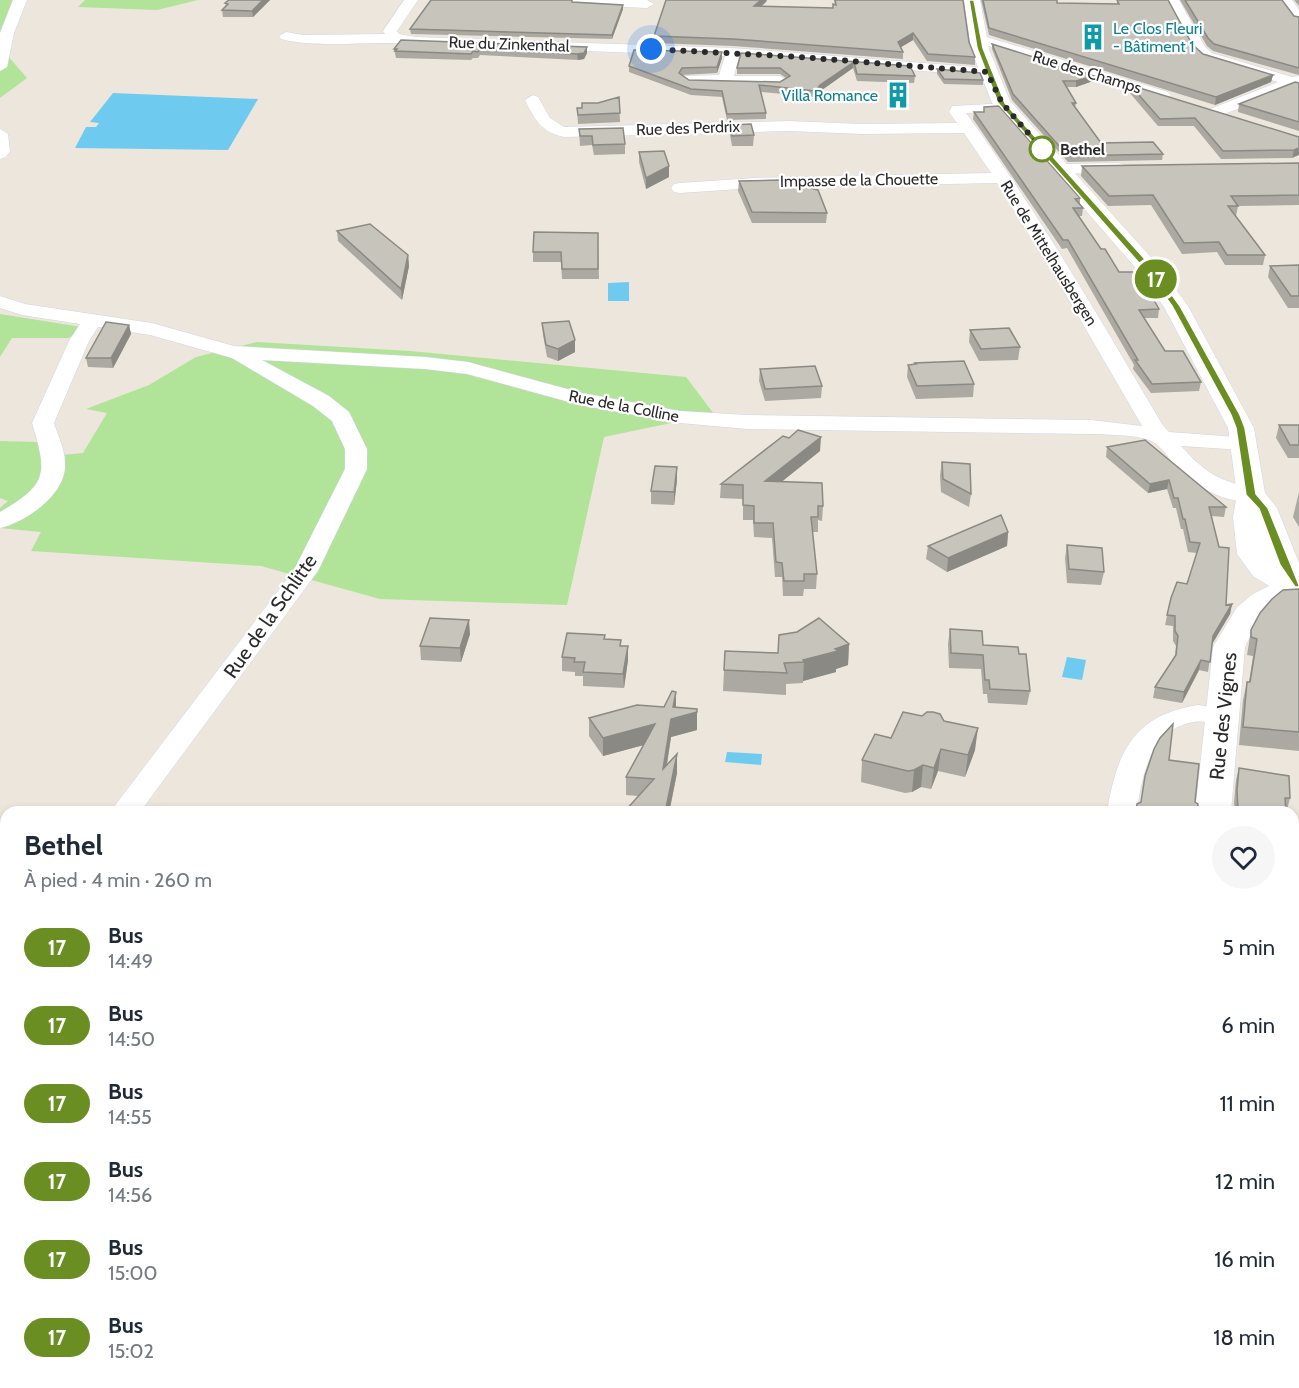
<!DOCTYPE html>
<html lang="fr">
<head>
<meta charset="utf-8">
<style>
  :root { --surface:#fff; --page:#f6f6f7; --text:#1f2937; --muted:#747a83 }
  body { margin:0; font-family:Cabin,sans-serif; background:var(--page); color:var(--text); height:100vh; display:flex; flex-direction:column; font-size:22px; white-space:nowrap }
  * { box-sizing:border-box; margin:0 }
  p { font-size:20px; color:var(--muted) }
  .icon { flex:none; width:33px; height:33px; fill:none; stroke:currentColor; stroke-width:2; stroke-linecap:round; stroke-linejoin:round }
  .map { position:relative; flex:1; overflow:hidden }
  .sheet { position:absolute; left:0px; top:806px; width:1299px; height:584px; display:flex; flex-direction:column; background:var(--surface); border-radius:18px 18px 0 0; box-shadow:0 3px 9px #0003 }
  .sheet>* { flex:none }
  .badge { padding:0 12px; border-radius:20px; font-size:21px; line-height:39px }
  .you { position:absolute; width:30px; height:30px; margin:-15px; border:4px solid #fff; border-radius:50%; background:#1a73e8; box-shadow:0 0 0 9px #1a73e833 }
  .map>.badge { position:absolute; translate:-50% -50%; box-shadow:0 0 0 3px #fff }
  .round { display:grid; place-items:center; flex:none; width:63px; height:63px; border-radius:32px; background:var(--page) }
  .summary { display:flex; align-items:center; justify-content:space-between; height:102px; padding:0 24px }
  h1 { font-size:28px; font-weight:700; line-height:45px }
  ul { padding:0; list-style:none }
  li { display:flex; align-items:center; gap:18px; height:78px; padding:0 24px }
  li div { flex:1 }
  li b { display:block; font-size:22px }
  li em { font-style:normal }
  li .badge { min-width:66px; font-weight:700; text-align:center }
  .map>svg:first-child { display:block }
</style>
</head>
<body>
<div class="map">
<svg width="1299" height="1388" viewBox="0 0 1299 1388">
  <rect width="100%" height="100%" fill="#ece6dc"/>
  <path fill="#b1e399" d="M0 0H12L1 48 27 78 0 98Z
    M85 0H198L157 10 78 7Z
    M0 314 82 327 69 338H12L0 357Z
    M257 342 410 351 686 377 714 414 604 437 567 605 380 599 261 566 31 551 41 532 0 528V508L8 501 0 498V441L38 442 41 457 83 453 107 413 86 409 149 385 196 357Z"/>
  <path fill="#6fcaef" d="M113 93 258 99 228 150 75 148 86 127H96L99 123 90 122Z
    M629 282V301H608V283Z
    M1067 657 1086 660 1082 680 1062 677Z
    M727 752 762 754 761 765 725 762Z"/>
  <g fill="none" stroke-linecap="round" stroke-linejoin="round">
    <g stroke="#d2d5e3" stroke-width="1">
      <path id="street" d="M13 0H27L14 33 7 67 0 71V33Z
        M404 0H418L397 31 399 34 416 37 733 48 987 68 994 72 987 76 739 57 734 76H780L788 81 780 86 689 84 681 79 684 76 719 75 725 56 416 45C372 39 325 50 281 39L279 36 286 32 303 35 385 34 383 31Z
        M572 0H647L654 4 647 8 578 5 573 4Z
        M1165 0H1179L1205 47 1212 53 1292 77 1299 76V89L1293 87 1222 115H1210L1208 112 1210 109 1278 82 1202 59 1192 50Z
        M1278 0H1292L1299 10V23L1294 22Z
        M977 34 1168 92 1171 95 1168 98H1158L972 41 970 38Z
        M533 95 538 97 550 118 564 127 789 121 862 124 957 123 949 112 952 106 1009 103 1012 106 1004 111 966 113C1038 212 1100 319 1162 424L1169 432 1251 438 1254 443 1251 448 1243 450 1181 446C1208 476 1221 481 1259 490L1263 495 1259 500C1230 507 1196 487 1176 467 1170 460 1163 448 1155 443 1142 434 1107 435 1091 434L747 429 680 423 580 405 467 374 425 369 262 360 329 396 349 412 367 449V469L318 571 140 812H110L294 570 345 469V449L332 421 313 406 232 358 150 335 98 327 89 341 54 423C58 436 65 449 65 463 67 494 26 522 0 528V512C49 484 47 473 32 423L69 341 80 324 22 315 0 308V296L25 304 152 323 234 346 425 357 468 362 582 393 680 411 747 415 1091 420 1142 426 1062 288 997 183 754 188 680 193 674 192 671 188 674 184 680 183 754 178 991 173 964 133 862 134 789 131 564 137C541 132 535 120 525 100Z
        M0 129 8 134 10 151 6 157 0 159Z
        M1118 163 1124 164 1126 168 1124 172 1059 174 1051 169 1059 164Z
        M1198 705 1231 710 1235 716 1231 722C1216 725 1203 719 1189 723 1150 732 1141 778 1137 812H1107C1117 751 1134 715 1198 705Z"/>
    </g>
    <g stroke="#d2d5e3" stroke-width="1">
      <path id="secondary" d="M964 0H980L989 49 1010 101 1157 264 1188 306 1254 428 1265 493 1277 508 1299 563V595C1271 606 1257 620 1245 647L1231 812H1195L1213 647 1237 607 1253 594 1269 586 1253 576 1237 554 1233 517 1237 495 1228 428 1164 307 1141 274 992 103 971 49Z
        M1076 1383H1126L1124 1388H1074Z"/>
    </g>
    <use href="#street" fill="#fff" fill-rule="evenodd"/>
    <use href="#secondary" fill="#fff" fill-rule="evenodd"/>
  </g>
  <path fill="#aba9a1" d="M270 0 253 17H223L222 10 226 6 225 3Z
    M834 0H963L969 42 975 57V65L927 61 913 40 901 47 903 52V59L733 46 654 43V36L766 2 762 6 833 8 835 4Z
    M981 0H1057V3L1117 4V0L1192 44 1203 54 1273 75 1271 82 1215 105 989 35Z
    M1180 0H1281L1294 16 1299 17V75L1213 51 1207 46Z
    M1294 0H1299V6Z
    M572 2 623 5V9L612 39 411 34 410 29Z
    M992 44 1093 81 1076 87H1066L1076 103 1075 108 1101 143 1163 154 1162 160 1068 162 1012 100 992 49Z
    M587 47V53L584 59 578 60 480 55 478 58H473L471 60 396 58 394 49Z
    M722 52V58L717 73 682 75 689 80 780 82 786 78 780 74H737V68L741 53 910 66 915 76 914 83 857 81 853 68 819 92 815 97 761 92 766 113V119L727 120 722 97 691 95 629 72V66Z
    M937 69 983 80V85L944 84 937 74Z
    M1299 83V131L1238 112 1239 104Z
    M1130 85 1299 137 1292 158 1221 159 1194 126H1158L1129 92Z
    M619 97 620 122 578 124 577 108H582Z
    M974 112 1080 198V204L1083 208 1082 216H1079L1101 249 1119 272 1159 309 1158 318H1144L1165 351 1201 382 1199 391 1151 393 1133 369 1134 365 1067 248 1062 249 973 119Z
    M730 125 754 135 753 146H732L730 135Z
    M579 129 625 144V154L594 155 592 145 580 146Z
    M639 152 669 177 646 189 639 162Z
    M1299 163V205L1238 206 1236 216 1265 255 1263 265H1225L1217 252 1182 254 1151 205 1108 206 1081 176 1082 166Z
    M739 181 827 213 826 223H752L738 191Z
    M337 231 408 255 409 266 402 300 338 241Z
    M598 233 599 279H562L561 262H533V252Z
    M1299 265V308H1288L1268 277 1270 266Z
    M542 323 575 352 558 361 547 357 543 335Z
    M129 325 131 334 113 368 88 367 86 358Z
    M970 330 1020 347 1018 360 979 361 969 342Z
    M915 363 974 384 973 397 916 399 907 377 908 365 915 364Z
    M760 369 822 386 821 398 765 401 759 381Z
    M1279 425H1299V458H1288L1276 438Z
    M1107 447 1226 507 1224 517 1212 516 1226 605 1232 604 1230 614 1212 644 1208 672 1199 670 1182 703 1153 698 1155 687 1175 656 1176 646 1173 641V626L1165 625 1171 598 1187 584 1197 553 1188 552 1183 529H1181L1176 508H1173L1167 489 1148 493 1106 457Z
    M820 451 781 482 823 506 822 521 818 520V532H812L817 574 816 589H804L803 596H783L782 577H775L772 538 754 537 753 520H743V499L720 498 721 484Z
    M942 462 971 494 969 507 941 492 940 475Z
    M677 480 674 505 651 504V491Z
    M1299 492V527L1293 517Z
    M1008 532 1007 546 947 572 926 559 928 546Z
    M1067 545 1104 572 1101 585 1067 583 1065 558Z
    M1299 589V751L1239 745 1243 700 1247 682H1249L1253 656 1247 655 1251 630Z
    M950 629 983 645 1019 654 1030 691 1027 705 988 703 987 694H983L981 669 949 668 948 644Z
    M470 634 461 662 421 660 420 646Z
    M605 639 621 646H628V660L624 688 583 686V676H575V672L562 671V657Z
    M849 644 848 665 836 669V672L803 681V683L786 684V695L723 691 725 651 778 653Z
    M676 692V708L697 730 671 737 667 765 677 773 670 809 638 796 626 795V777L643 745 603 756 589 736V718L664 707Z
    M944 721 975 750 965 777 938 771 931 789 921 787 912 792 905 793 861 782 862 760 891 738Z
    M1239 768 1290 798 1287 810H1286V812H1235L1234 802 1236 780Z
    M1293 856 1299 857V900L1298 892 1293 891Z
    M1293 932 1299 933V1019H1293Z
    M1299 1144V1208L1293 1206V1168Z
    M1159 1383H1187L1186 1388H1173Z
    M1203 1383H1276L1274 1388H1233Z"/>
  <path fill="#8b8983" d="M263 0H270L253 17 252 11Z
    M761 0H767L766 2 754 12V6Z
    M623 5V9L612 39V35Z
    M913 33V40L898 49V42Z
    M587 47V53L584 59 578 60 577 54Z
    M722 52V58L717 73V67Z
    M854 62 853 68 819 92 815 97V91L820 85Z
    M1273 75 1271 82 1215 105 1216 97Z
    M1094 76 1093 81 1076 87V81Z
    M1299 148V155L1292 158 1294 150Z
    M669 166V177L646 189V178Z
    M408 255 409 266 402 300 401 289Z
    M129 325 131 334 113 368 111 358Z
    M575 340V352L558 361V349Z
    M821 437 820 451 764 496 765 481Z
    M677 467V480L674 505V492Z
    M1169 480 1167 489 1148 493 1150 484Z
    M1008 532 1007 546 947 572 948 558Z
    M1232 604 1230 614 1211 646 1213 636Z
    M469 620 470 634 461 662 460 648Z
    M849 644 848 665 836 669V672L803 681 804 662 803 660Z
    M628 646V660L624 688 623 674Z
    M1201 660 1199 670 1182 703 1184 692Z
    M676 692V710L697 712V730L671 737 663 788V769Z
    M655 724V742L603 756V738Z
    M978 728 975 750 965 777 968 755Z
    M941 749 938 771 931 789 934 768Z
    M677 754V773L669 812 666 808Z
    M923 765 921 787 912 792 914 770Z"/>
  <path fill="#c7c4bb" stroke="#8b8983" stroke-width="1.5" d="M229 0H263L252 11 222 10 228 4 225 3Z
    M431 0H572V2L623 5 612 35 410 29Z
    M666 0H761L754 6 833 8V4L836 5 835 0H963L969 42 975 57 928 54 913 33 898 42 903 52 733 39 654 36Z
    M983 0H1057V3L1119 4 1117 0H1168L1192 44 1203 54 1273 75 1216 97 989 28Z
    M1185 0H1282L1294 16 1299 17V68L1214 44 1208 38Z
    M401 40 587 47 584 53 577 54 480 49 478 52 473 51 471 54 395 51 397 49H394Z
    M992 44 1094 76 1076 81H1063L1076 103H1072L1101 143 1153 142 1163 154 1068 156 1013 94Z
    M634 50 722 52 717 67 682 68 679 73 689 80 780 82 790 76 780 68H737L741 53 910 66 915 76 857 74 854 62 820 85 815 91 759 85 766 113 727 114 722 91 691 89 629 66Z
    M937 69 980 73 983 80 944 79Z
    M1295 82 1299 83V122L1239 104Z
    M1130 85 1299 137V148L1294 150 1223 151 1195 118 1160 119Z
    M619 97 620 113 578 115 577 108H582V103H598Z
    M999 106 1080 198 1075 199 1083 208H1073L1101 249H1105L1119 272H1133L1135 276H1140L1159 309 1139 310 1165 351H1183L1201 382 1152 384 1135 360H1138L1068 240H1063L974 112H984V107Z
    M751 124 754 135 732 136 730 125Z
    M623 128 625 144 593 145 592 136H580L579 129Z
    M664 151 669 166 646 178 639 152Z
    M1299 163V195L1231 196 1238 206H1228L1265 255H1227L1219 242 1184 243 1153 195 1109 196 1082 166Z
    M780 180 818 190 827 213 752 212 739 181Z
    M370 224 408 255 401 289 337 231Z
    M534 232 598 233V269H562L561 252H533Z
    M1299 265V296H1291L1270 266Z
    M569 321 575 340 558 349 546 345 542 323Z
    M106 322 129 325 111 358H86Z
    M1009 328 1020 347 981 349 970 330Z
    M964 361 974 384 917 386 908 365 916 364 915 363Z
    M815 366 822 386 765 389 760 369Z
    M1279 425H1299V445H1290Z
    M798 430 821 437 765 481 822 483 823 506H818V517H811L817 574H804V581H784L782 563 776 562 773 523H754V506L743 505V485L721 484 783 436 789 438Z
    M1145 440 1226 507H1209L1219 547 1229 548 1226 605 1232 604 1213 636 1210 662 1201 660 1184 692 1155 687 1176 655 1178 636 1175 631V616L1167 615 1171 598 1177 582 1187 584 1200 543 1190 542 1185 519H1183L1178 498H1174L1169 480 1150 484 1107 447Z
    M942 462 970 464 971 494 943 479Z
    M655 466 677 467 674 492 651 491Z
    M1001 515 1008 532 948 558 928 546Z
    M1067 545 1102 548 1104 572 1069 569Z
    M1299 589V732L1243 727 1247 682H1250L1257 639 1251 637V630L1260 613 1272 599 1283 590Z
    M430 618 469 620 460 648 420 646Z
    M819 618 849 644 835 649 838 651 803 660 804 662 784 663 787 673 724 670 725 651 778 653 779 635 797 632Z
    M950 629 982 631 983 645 1018 647 1019 654H1026L1030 691 990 689 989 680H985L983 655 951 653Z
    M567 633 605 635 604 639 621 640 620 646H628L623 674 583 672 585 662H574L575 658 562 657Z
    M672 691 676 692 673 707 697 709V712L671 719 663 769 677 754 666 808 675 812H624L654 779 626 777 655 724 603 738 589 718 637 705 664 707Z
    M903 712 922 716 927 712H933L940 714 944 721 978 728 968 755 941 749 934 768 923 765 914 770 908 771 862 760 875 734 891 738Z
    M1173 724 1169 760 1199 764 1195 802 1198 804 1197 812H1136L1137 804 1141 802 1145 776 1154 749 1160 738Z
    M1239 768 1289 776 1290 798H1285L1286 812H1238L1237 790Z
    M953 809 960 812H950Z
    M1293 856 1299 857V879H1293Z
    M1293 932 1299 933V1006H1293Z
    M1299 1147V1190L1293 1189V1171Z
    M107 1383H119L122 1388H97Z"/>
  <path fill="#6b8e23" stroke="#fff" stroke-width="1.5" d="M969 0H974L983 48 1005 103 1152 267 1180 306 1240 415 1245 428 1256 494 1268 508 1291 565 1299 585V587H1295L1280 565 1259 509 1246 495 1236 428 1231 415 1172 306 1146 271 998 103 977 48Z"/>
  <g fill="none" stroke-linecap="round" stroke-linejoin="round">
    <path stroke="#2a2a2a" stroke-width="6" stroke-dasharray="0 10.8" d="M651 49 800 57 987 72 1002 103 1042 149"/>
  </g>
  <defs>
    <g id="building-bare" transform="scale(2.07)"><path d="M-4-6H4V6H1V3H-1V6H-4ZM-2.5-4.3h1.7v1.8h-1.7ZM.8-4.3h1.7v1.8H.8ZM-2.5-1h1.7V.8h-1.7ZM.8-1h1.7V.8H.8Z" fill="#0f9aa8" stroke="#fff" stroke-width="2.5" paint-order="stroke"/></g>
  </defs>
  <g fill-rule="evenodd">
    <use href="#building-bare" x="1093" y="37"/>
    <use href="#building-bare" x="898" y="95"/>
  </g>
  <circle fill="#fff" stroke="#6b8e23" stroke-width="3" cx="1042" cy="149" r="12"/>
  <g text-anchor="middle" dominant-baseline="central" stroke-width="4.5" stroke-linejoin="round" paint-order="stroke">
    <g font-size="16" fill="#0d838f" stroke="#fff" text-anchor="start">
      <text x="1113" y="28">Le Clos Fleuri<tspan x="1113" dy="18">- Bâtiment 1</tspan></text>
      <text x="878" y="95" text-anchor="end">Villa Romance</text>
    </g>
    <g font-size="16" fill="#2a2a2a" stroke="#fff">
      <text transform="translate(509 44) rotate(2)">Rue du Zinkenthal</text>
      <text transform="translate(1087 72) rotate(17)">Rue des Champs</text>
      <text transform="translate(688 128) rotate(-2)">Rue des Perdrix</text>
      <text transform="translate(859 180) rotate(-1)">Impasse de la Chouette</text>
      <text transform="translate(1049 253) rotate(58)">Rue de Mittelhausbergen</text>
      <text transform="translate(624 406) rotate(11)">Rue de la Colline</text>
    </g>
    <g font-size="16" font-weight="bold" fill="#2a2a2a" stroke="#fff" text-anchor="start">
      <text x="1060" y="149">Bethel</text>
    </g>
    <g font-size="20" fill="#2a2a2a" stroke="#fff">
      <text transform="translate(270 616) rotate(-55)">Rue de la Schlitte</text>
      <text transform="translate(1223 716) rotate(-84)">Rue des Vignes</text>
    </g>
  </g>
</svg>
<div class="you" style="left:651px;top:49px"></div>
<b class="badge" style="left:1156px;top:279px;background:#6b8e23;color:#fff">17</b>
<section class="sheet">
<div class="summary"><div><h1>Bethel</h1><p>À pied · 4 min · 260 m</p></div><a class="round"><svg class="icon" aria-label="heart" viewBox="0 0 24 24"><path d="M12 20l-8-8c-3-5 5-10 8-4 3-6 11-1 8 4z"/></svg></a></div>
<ul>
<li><span class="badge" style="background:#6b8e23;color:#fff">17</span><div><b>Bus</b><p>14:49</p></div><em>5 min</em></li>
<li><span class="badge" style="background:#6b8e23;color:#fff">17</span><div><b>Bus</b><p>14:50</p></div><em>6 min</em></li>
<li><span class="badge" style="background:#6b8e23;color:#fff">17</span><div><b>Bus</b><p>14:55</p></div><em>11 min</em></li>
<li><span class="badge" style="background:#6b8e23;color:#fff">17</span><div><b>Bus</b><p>14:56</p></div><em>12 min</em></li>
<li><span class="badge" style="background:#6b8e23;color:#fff">17</span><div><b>Bus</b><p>15:00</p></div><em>16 min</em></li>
<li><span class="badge" style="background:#6b8e23;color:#fff">17</span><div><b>Bus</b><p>15:02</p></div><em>18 min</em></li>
</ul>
</section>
</div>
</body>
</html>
